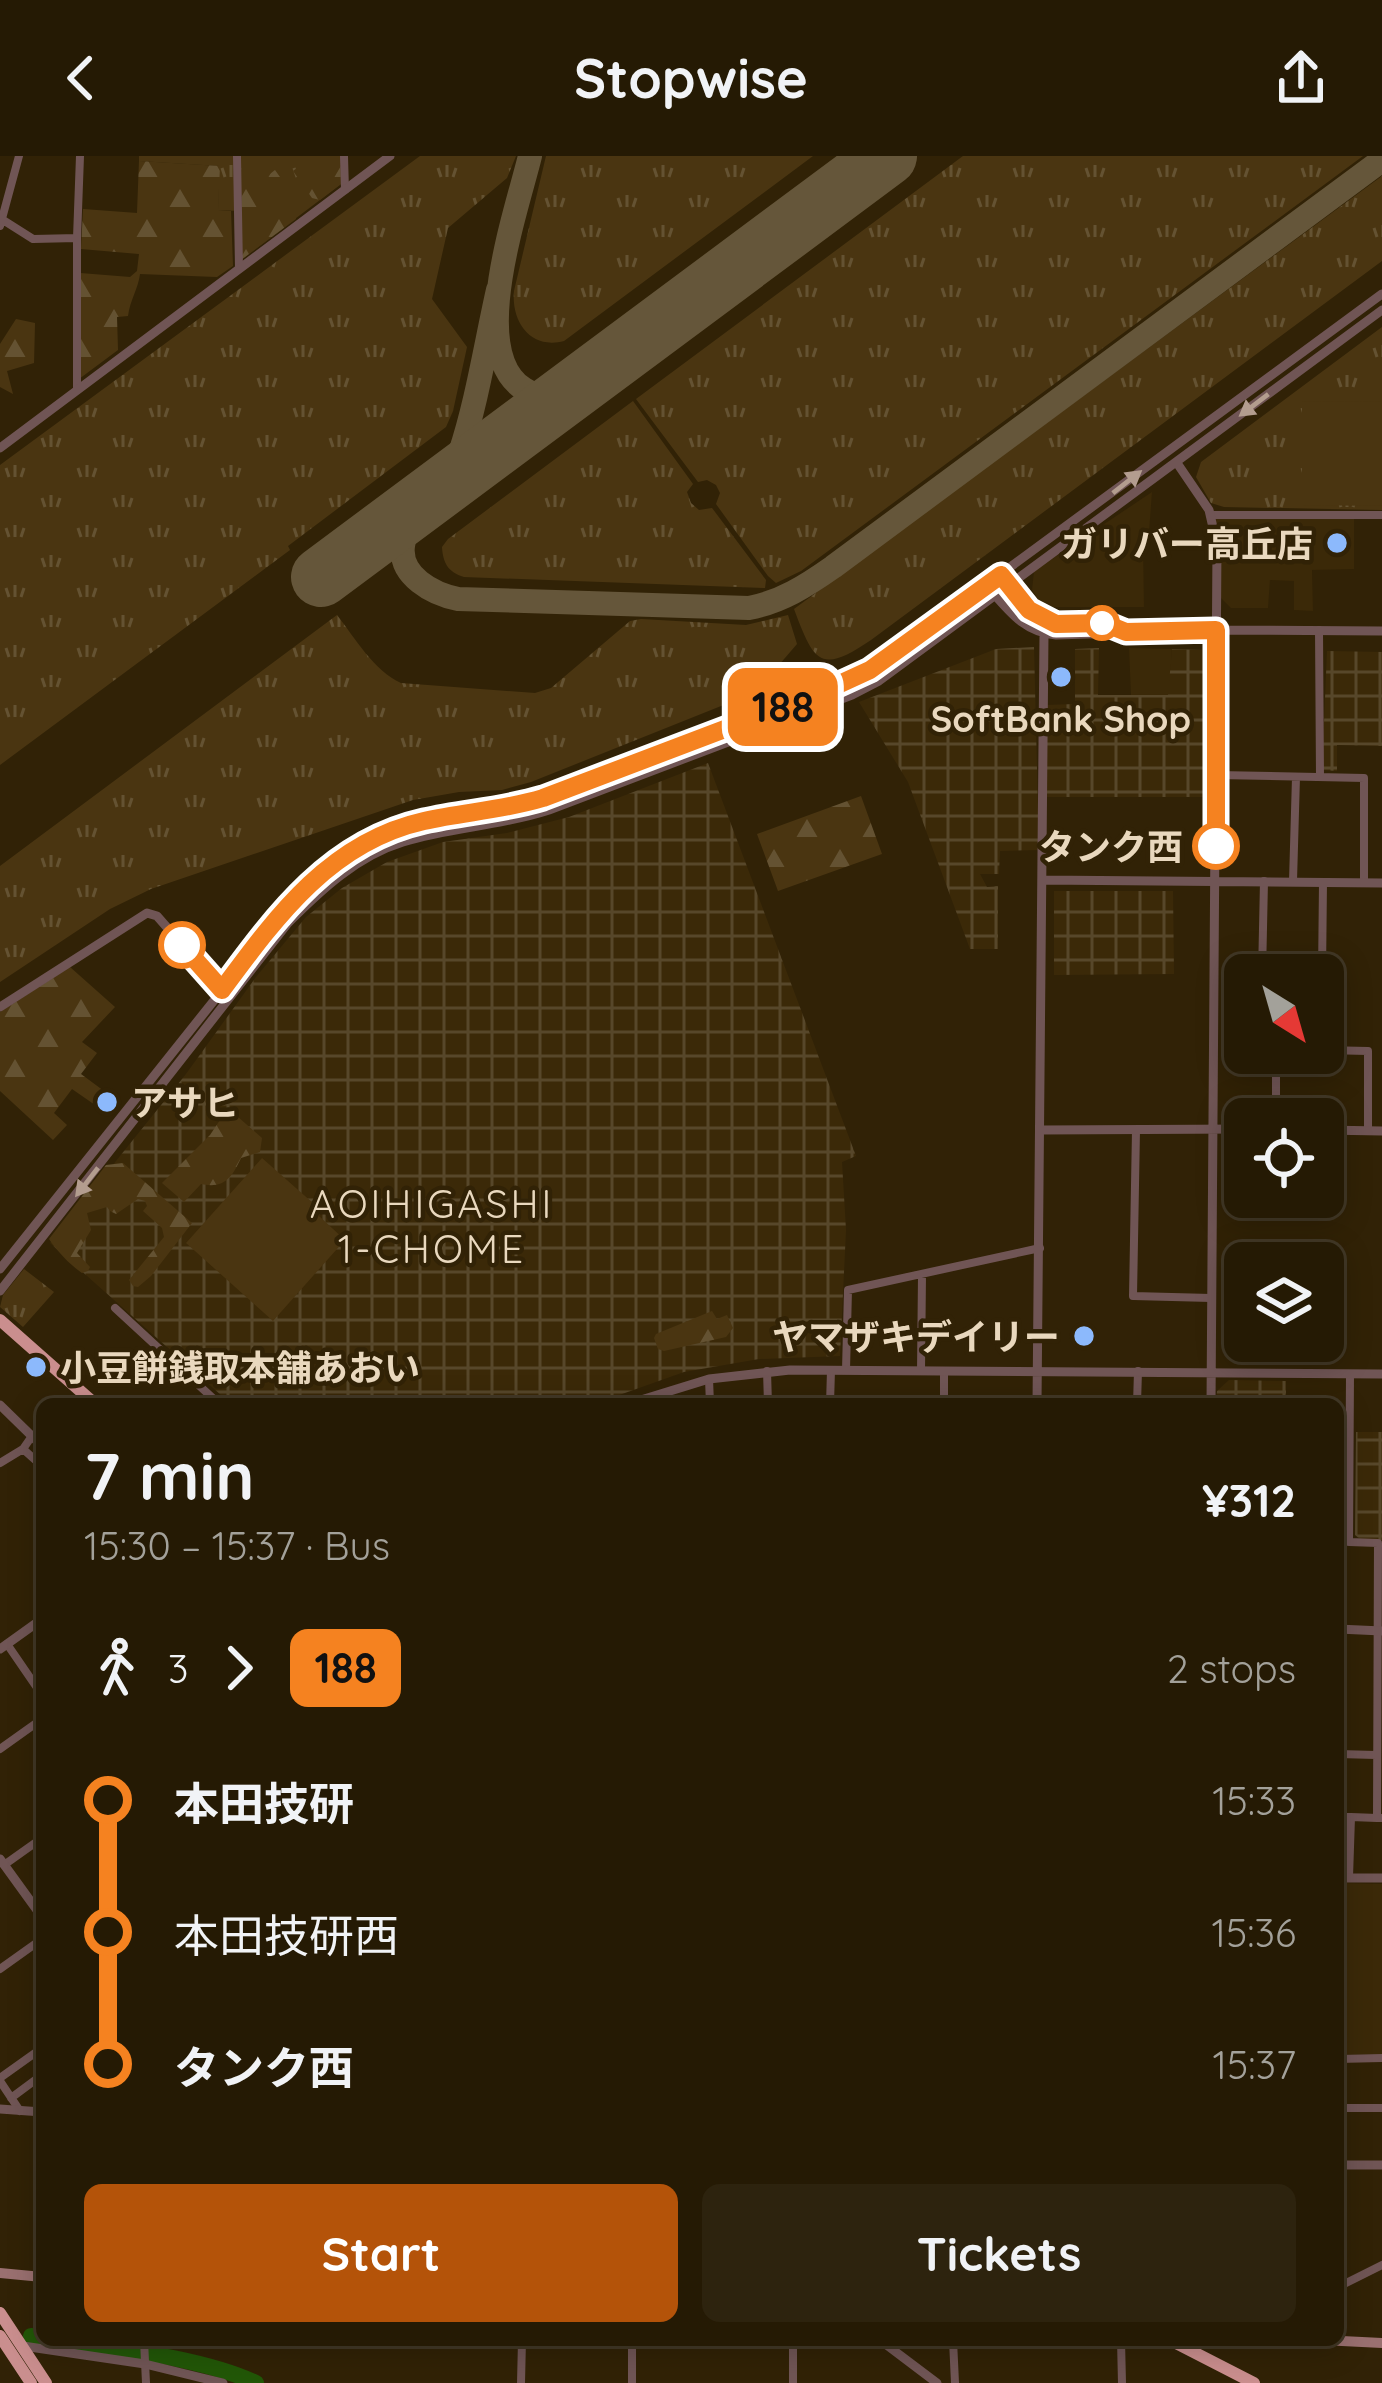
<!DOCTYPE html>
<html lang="en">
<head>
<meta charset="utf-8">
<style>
  :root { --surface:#251a04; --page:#2d230e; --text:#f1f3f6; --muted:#a3a19a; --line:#423826; --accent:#b45309 }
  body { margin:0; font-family:Quicksand,"Noto Sans JP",sans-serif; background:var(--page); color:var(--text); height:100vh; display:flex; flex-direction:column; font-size:45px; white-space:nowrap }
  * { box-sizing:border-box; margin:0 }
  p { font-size:39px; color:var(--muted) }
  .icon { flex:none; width:66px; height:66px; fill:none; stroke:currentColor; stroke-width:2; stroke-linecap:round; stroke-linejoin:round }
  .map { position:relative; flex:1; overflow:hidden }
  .details { position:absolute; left:36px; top:1242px; width:1308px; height:948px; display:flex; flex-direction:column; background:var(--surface); border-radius:18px; box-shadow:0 6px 30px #0003,0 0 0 3px var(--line) }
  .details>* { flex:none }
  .badge { padding:0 24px; border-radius:18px; font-size:42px; line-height:78px }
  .needle { width:78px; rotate:143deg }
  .buttons { position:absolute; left:1224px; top:798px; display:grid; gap:24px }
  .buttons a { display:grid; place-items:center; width:120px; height:120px; border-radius:18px; background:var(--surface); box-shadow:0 6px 30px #0003,0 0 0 3px var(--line); font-size:60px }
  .map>.badge { position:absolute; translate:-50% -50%; box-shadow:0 0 0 6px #fff }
  .legs { display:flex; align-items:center; gap:18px; height:132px; padding:0 48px; font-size:39px }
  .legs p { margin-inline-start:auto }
  .overview { display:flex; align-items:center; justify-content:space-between; height:204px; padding:0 48px }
  h1 { font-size:66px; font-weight:700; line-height:90px }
  .primary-button { display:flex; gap:24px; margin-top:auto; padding:24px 48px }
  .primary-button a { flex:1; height:138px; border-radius:18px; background:var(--accent); color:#fff; font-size:48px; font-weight:700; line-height:138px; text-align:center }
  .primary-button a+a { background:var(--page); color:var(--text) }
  ul { padding:0 48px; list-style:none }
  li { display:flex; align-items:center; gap:42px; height:132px; font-size:45px }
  li i { display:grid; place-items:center; width:18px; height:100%; margin:0 15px; background:currentColor }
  li i::after { content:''; width:30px; height:30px; margin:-15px; border:9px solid; border-radius:50%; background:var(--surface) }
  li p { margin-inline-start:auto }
  li:first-child i { background:linear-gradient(#0000 50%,currentColor 0) }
  li:last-child i { background:linear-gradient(currentColor 50%,#0000 0) }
  header { display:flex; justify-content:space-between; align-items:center; height:156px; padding:0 48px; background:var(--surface); font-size:54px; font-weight:700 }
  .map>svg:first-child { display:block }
</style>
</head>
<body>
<header><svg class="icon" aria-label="back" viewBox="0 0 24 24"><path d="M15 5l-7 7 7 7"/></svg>Stopwise<svg class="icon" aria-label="share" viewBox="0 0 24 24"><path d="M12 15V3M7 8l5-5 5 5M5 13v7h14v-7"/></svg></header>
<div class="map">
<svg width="1382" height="2227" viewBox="0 0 1382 2227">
  <defs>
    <pattern id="industrial-grid" width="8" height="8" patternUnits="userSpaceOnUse" patternTransform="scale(3)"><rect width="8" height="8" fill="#3b2908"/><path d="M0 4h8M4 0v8" fill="none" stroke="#57472a"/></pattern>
    <pattern id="grass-tufts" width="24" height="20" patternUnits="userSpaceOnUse" patternTransform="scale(3)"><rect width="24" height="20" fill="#4a3511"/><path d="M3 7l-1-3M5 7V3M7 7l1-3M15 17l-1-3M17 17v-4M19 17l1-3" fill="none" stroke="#645232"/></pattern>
    <pattern id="forest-firs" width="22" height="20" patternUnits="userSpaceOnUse" patternTransform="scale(3)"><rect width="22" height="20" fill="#4a3511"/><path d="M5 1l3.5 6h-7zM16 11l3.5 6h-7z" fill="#645232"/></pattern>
  </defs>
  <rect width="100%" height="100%" fill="#312206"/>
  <path fill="#3b2908" d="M1152 336 1149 377 1143 386 1144 451H1053L1038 443 1032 434 1034 415Z
    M1213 360 1354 361V413L1312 414 1313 455 1294 454V425L1270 424 1268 452H1231L1220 441 1221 379Z
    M1129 492 1172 493 1169 539H1131Z
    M1338 1727 1382 1728V1898L1338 1899Z"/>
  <path fill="url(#industrial-grid)" d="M1034 491 1039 694 1000 695 999 718H980L987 731 998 730V793H970L908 626 859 546 996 493Z
    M1099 492 1098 539H1168L1172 493 1205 494 1210 641H1047V549L1075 548V493Z
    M1327 495 1382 496V590L1337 589V615L1322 614Z
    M708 607 856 1000 842 1006 846 1074 840 1200 759 1203 684 1216 594 1248H231L50 1087 186 918 256 821 306 761 342 732 387 706 443 686 507 677 569 661Z
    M1054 735H1173L1174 818 1054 819Z
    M1229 1224 1286 1225V1248H1216L1217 1235Z
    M1356 1276H1382V1384L1360 1383 1355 1379Z"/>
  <path fill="url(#grass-tufts)" d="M139 0H341V28L241 104 240 55 218 54 219 10 139 5Z
    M420 0H516L507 22 448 72 432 143 467 191 453 255 446 271 288 390 290 394 0 609V309Z
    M546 0H813L564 185C531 194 511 166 514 135Z
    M963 0H1363L801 415 776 427 768 420 716 348 720 337 716 329 707 324 698 326 636 243Z
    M1382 20V105L871 484C820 519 814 506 794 453Z
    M1382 171V354L1224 351 1211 347 1196 321 1201 306Z
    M633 245 693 328 687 336 691 347 699 354 712 352 766 424 765 432 464 421C448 416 443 407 442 391L448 383Z
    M337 459C355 482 374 515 401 527L535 537 551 532 630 465 641 463 746 469 788 459 797 488 772 517 731 546 531 626 502 634 459 636 413 644 151 733 110 753 0 826V710Z
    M24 1113 54 1136 23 1171 0 1151 3 1139Z"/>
  <path fill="url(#forest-firs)" d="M313 0H340L341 28 320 44 312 42 293 15Z
    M139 5 220 10 218 54 231 55 233 110 217 121 140 118C138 133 130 144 128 160L117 161 118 194 79 223 80 117 130 121 137 115 139 98 81 93 83 53 137 57Z
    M242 9 257 28 275 14 297 45 296 63 241 104Z
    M16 163 35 167 34 207 7 215 13 238 0 231V188Z
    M861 640 882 698 778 735 757 678Z
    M70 811 115 851 82 886 97 897 81 918 108 938 98 951 72 933 54 957 67 969 53 984 0 935V856Z
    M238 961 262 982 260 996 241 1002C232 1021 225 1033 201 1028L184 1046 162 1027 210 979 220 964Z
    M123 1007 192 1067 151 1120 138 1131 133 1130 129 1124 164 1081 162 1072 143 1055 147 1050 145 1045 138 1043 116 1058 110 1055 107 1051 87 1057 91 1074 77 1097 90 1111 88 1115 82 1117C69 1108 58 1096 49 1083L106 1009Z
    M712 1155 717 1163 727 1159 733 1172 726 1181 664 1195 658 1193 654 1182 656 1178Z"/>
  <path fill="#4a3511" d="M1302 245 1382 246V350L1302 349Z
    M262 1002 322 1055 319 1060 345 1084 273 1165 186 1087Z"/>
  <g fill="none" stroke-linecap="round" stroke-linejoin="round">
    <path stroke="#225707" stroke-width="16" d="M31 2180 42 2181
      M60 2184C119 2193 203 2202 256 2227"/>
    <path stroke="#65563a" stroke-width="24" d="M530 0C517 54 466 197 524 233 541 244 560 239 577 230
      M498 134C486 187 477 246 460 297 449 331 407 353 403 390 399 420 433 438 458 443L749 452C781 446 806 430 833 411L1382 4"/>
    <path stroke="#65563a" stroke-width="60" d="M321 421 887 0"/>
    <path stroke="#705555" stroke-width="8" d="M237 0 239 112
      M344 0 345 34
      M3 64 33 83 77 82 80 0
      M0 70 19 0
      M77 82V234
      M1211 359H1382
      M1319 474 1320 621
      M1217 619 1364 622V726
      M1293 725 1296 621
      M1262 819 1264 725
      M1322 819 1323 726
      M1323 894 1368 895V974
      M1276 963V921
      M1136 974 1133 1140 1211 1142
      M115 1152 217 1246
      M846 1214 848 1134 1040 1092
      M767 1215 768 1248
      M921 1215 922 1119
      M1350 1218 1349 1386 1378 1387 1377 1662H1382
      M709 1223 710 1248
      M830 1248 831 1214
      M944 1248V1215
      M1137 1248 1138 1215
      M32 1280 23 1293 42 1310
      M0 1307 23 1293
      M7 1488 42 1539
      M0 1593 42 1563
      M1338 1598 1376 1599
      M1338 1661H1351
      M4 1709 42 1682
      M1349 1721 1351 1661 1377 1662
      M0 1813 42 1783
      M1338 1903 1382 1902
      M0 1922 42 1892
      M0 1925 20 1955
      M11 1942 42 1919
      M1338 1952H1382
      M1338 2131 1382 2109
      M144 2184 146 2227
      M632 2184V2227
      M793 2184V2227
      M953 2184 955 2227
      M1121 2184 1122 2227
      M521 2227 522 2184"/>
    <path stroke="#705555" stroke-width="9" d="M0 292 390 0
      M1177 307 1209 354 1217 389 1211 1248
      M1006 426 1029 454 1039 461 1056 468 1104 467 1126 476
      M994 438C1013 460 1027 476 1056 479L1217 474 1382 475
      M1042 724 1382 727
      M0 851 147 757 157 760 222 834 227 837
      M1041 974 1245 973
      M1323 974 1382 975
      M0 1113C72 1023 144 932 216 842 257 791 292 727 351 695 415 659 476 663 543 642L820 537 870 514 1382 138
      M0 1135 288 767C321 734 357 700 403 686 451 671 501 670 549 654L852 539 879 525 1382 154
      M215 1248 217 1246 220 1248
      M628 1248 709 1223 790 1214 1382 1218
      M1037 1248 1044 478
      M0 1249 42 1290
      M1338 1473 1382 1475
      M0 1493 42 1463
      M0 1703 42 1761
      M1338 1722H1382
      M0 1953 42 1956
      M1338 2009H1382
      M880 2184 937 2227
      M23 2190 145 2208 223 2227"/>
    <path stroke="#9a7070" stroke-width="10" d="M0 2117 42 2121
      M1322 2184 1382 2187"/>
    <path stroke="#ca8e8e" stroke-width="12" d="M0 1164 95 1248
      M0 2157 46 2227
      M0 2180 31 2227
      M1170 2184 1254 2227"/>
  </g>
  <defs><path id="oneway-solid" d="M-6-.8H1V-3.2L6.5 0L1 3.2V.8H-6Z" transform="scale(3)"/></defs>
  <g fill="#b39d8f">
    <use href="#oneway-solid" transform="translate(1254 249) rotate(143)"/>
    <use href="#oneway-solid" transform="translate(1127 326) rotate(-38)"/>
    <use href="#oneway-solid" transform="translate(87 1026) rotate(128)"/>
  </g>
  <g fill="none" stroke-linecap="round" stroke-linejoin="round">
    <g stroke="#fff" stroke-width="27">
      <path id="line-1" d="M182 789 222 834C276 761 330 686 424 665 464 656 504 654 543 642L820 537 870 514 1001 419 1029 454 1056 468 1104 467 1126 476 1216 474V690"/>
    </g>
    <use href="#line-1" stroke="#f58220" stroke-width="18"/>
  </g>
  <g fill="#8cb9fc" stroke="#312206" stroke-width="4.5">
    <circle cx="1337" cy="387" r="12"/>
    <circle cx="1061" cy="521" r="12"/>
    <circle cx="107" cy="946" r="12"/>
    <circle cx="1084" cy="1180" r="12"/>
    <circle cx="36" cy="1211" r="12"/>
  </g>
  <g fill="#fff" stroke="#f58220" stroke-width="6">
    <circle cx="1102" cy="467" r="15"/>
    <circle cx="1216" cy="690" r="21"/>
    <circle cx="182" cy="789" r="21"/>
  </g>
  <g text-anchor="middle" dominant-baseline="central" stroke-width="9" stroke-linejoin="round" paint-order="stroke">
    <g font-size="36" font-weight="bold" fill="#e9d8be" stroke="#312206" text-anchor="end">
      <text x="1313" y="387">ガリバー高丘店</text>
      <text x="1061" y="562" text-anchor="middle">SoftBank Shop</text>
      <text x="131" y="946" text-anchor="start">アサヒ</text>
      <text x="1060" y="1180">ヤマザキデイリー</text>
      <text x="60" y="1211" text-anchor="start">小豆餅銭取本舗あおい</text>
    </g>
    <g font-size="36" font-weight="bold" fill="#e9d8be" stroke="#312206" text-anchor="end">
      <text x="1183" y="690">タンク西</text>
    </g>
    <g font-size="39" letter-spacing="3" fill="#e9d8be" stroke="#312206">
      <text x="432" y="1047">AOIHIGASHI<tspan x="432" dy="45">1-CHOME</tspan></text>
    </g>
  </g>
</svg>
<div class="buttons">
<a><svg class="needle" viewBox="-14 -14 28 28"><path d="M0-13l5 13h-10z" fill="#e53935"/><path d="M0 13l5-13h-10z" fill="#a3a19a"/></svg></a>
<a><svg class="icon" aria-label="locate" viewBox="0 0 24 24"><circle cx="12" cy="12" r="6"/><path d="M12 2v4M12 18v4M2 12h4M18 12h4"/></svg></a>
<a><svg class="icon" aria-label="layers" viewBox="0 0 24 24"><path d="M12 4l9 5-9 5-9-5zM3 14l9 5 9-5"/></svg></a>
</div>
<b class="badge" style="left:783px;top:551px;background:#f58220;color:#111">188</b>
<section class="details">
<div class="overview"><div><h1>7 min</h1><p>15:30 – 15:37 · Bus</p></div><b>¥312</b></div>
<div class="legs"><svg class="icon" aria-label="walk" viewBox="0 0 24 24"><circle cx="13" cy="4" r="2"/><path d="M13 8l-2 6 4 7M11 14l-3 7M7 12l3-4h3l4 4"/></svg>3<svg class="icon" aria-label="forward" viewBox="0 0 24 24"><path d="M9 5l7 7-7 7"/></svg><b class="badge" style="background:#f58220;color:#111">188</b><p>2 stops</p></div>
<ul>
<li><i style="color:#f58220"></i><b>本田技研</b><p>15:33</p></li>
<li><i style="color:#f58220"></i><span>本田技研西</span><p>15:36</p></li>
<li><i style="color:#f58220"></i><b>タンク西</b><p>15:37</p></li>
</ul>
<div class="primary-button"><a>Start</a><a>Tickets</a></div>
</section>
</div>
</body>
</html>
